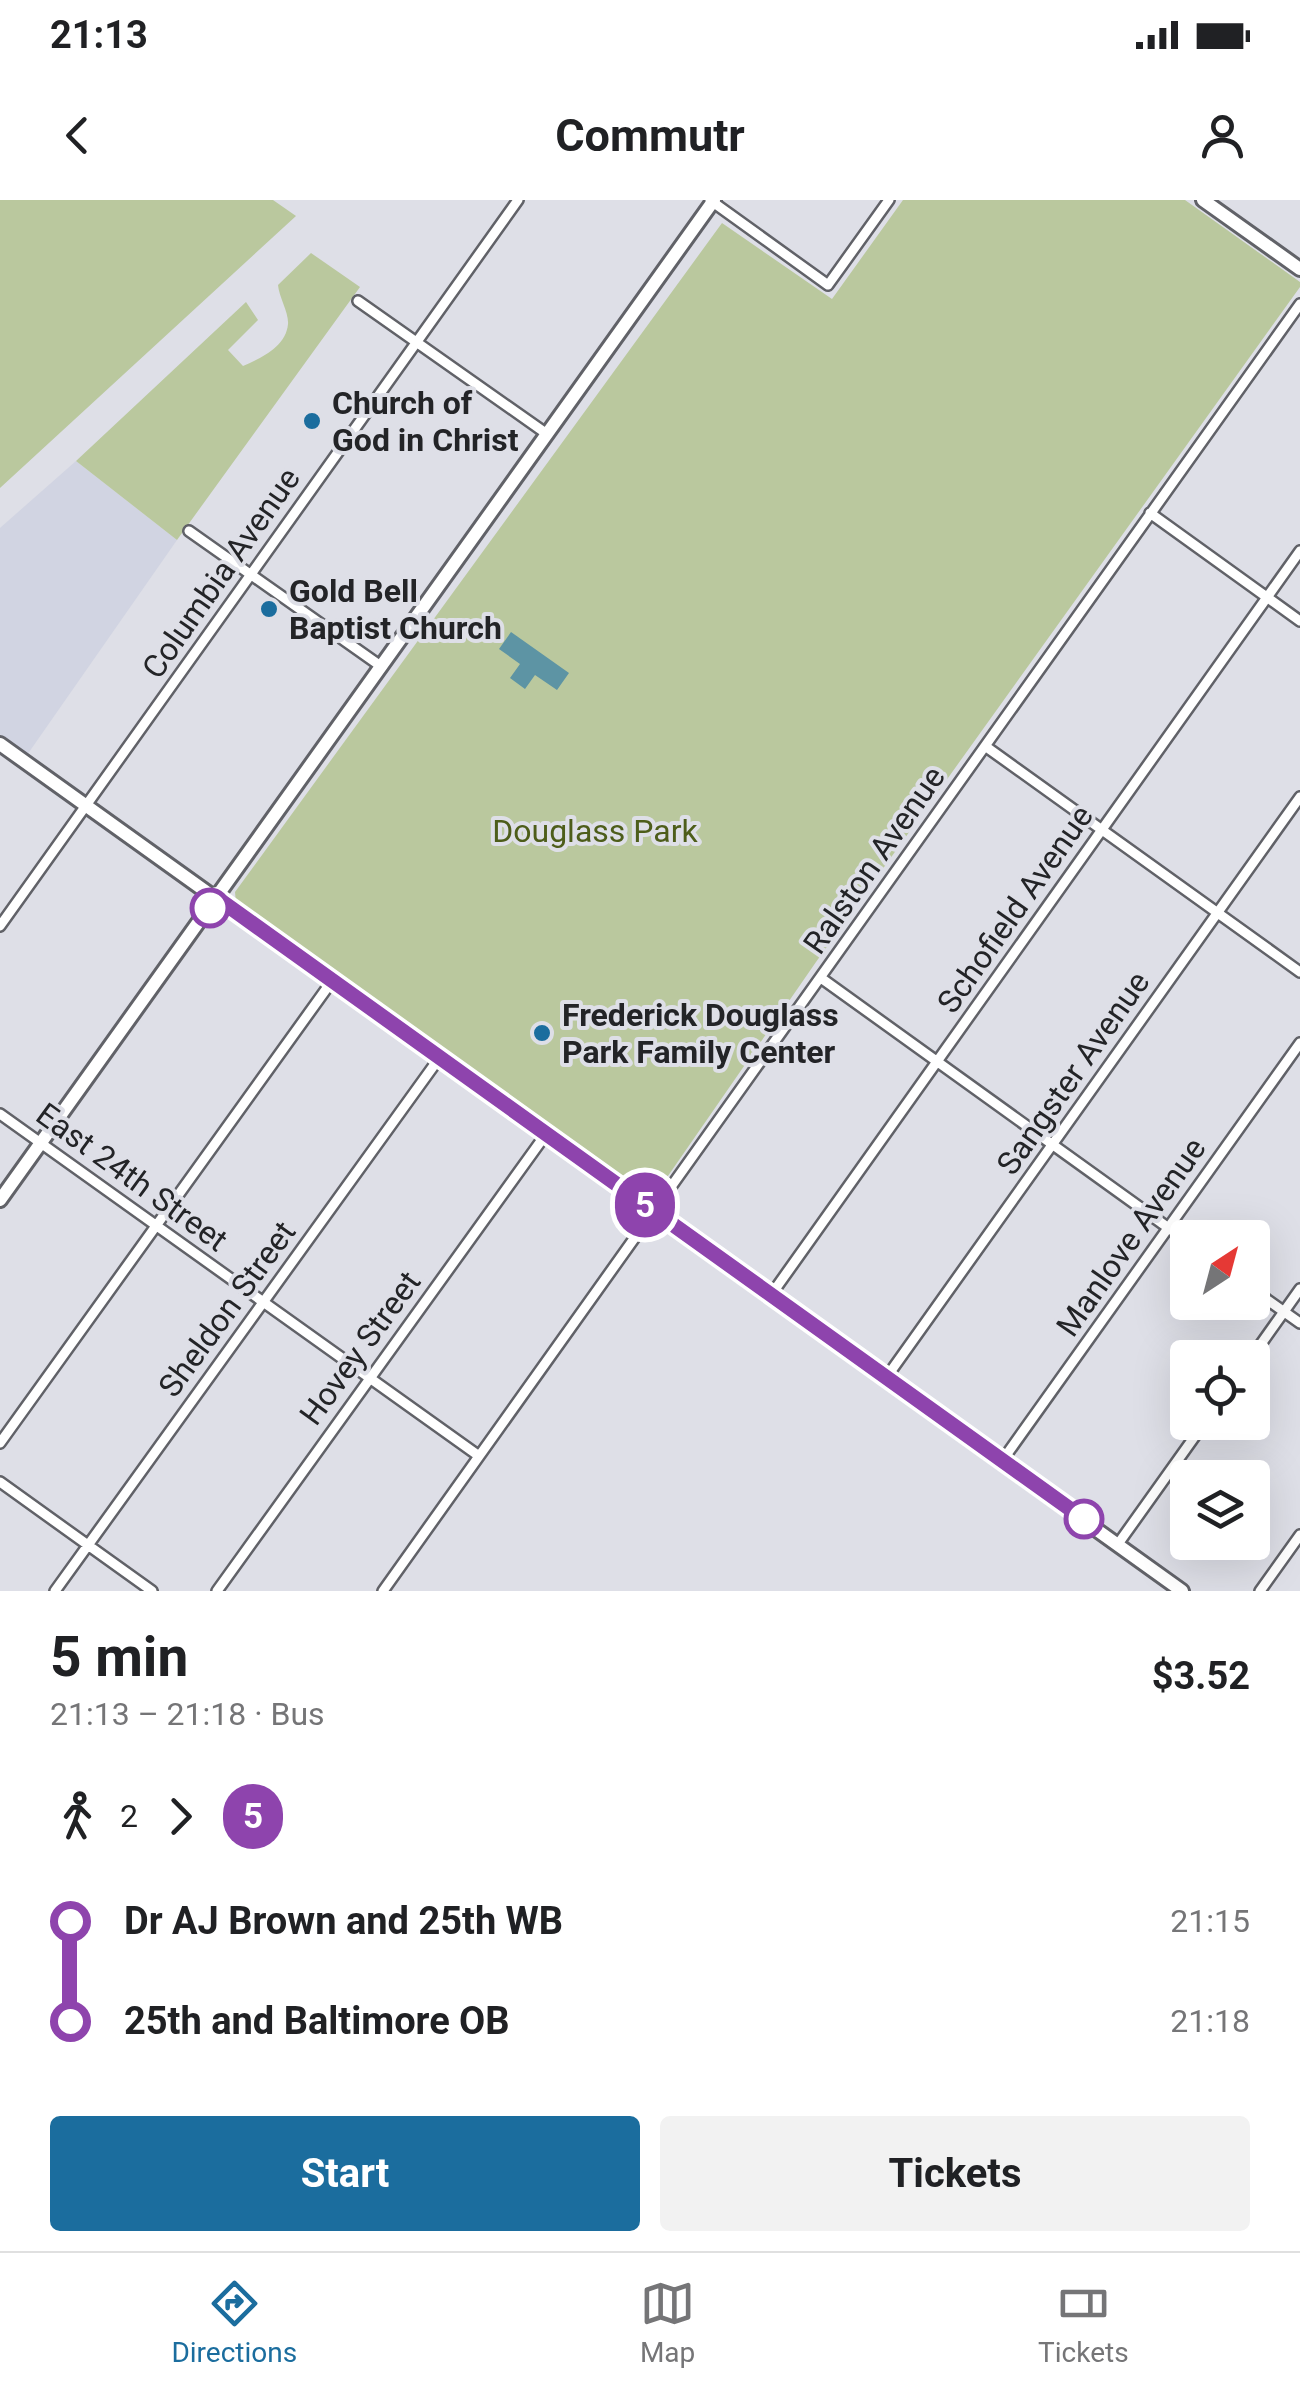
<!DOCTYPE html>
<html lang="en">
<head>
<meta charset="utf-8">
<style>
  :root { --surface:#fff; --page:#f2f2f2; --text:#202124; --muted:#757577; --line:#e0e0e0; --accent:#1b6d9e }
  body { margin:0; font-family:Roboto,sans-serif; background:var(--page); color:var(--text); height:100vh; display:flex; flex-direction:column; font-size:38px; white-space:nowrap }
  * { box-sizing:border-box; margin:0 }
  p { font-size:32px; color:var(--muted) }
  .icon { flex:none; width:55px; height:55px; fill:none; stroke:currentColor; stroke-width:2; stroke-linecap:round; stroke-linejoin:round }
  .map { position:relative; height:1391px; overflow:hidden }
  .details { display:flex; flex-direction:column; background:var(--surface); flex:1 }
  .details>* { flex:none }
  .badge { padding:0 20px; border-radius:32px; font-size:35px; line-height:65px }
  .needle { width:65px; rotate:36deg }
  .tools { position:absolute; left:1170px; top:1020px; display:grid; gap:20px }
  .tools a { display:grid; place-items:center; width:100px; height:100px; border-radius:10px; background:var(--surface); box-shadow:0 10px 40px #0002; font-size:50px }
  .map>.badge { position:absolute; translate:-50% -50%; box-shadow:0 0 0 5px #fff }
  .legs { display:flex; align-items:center; gap:15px; height:110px; padding:0 50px; font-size:32px }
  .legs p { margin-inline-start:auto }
  .headline { display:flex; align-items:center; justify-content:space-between; height:170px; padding:0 50px }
  h1 { font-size:55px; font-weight:700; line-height:75px }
  .button { display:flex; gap:20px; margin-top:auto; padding:20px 50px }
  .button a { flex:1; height:115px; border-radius:10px; background:var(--accent); color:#fff; font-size:40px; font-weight:700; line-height:115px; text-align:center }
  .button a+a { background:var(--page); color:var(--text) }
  ul { padding:0 50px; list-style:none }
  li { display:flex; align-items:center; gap:35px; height:100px; font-size:38px }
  li i { display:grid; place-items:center; width:15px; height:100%; margin:0 12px; background:currentColor }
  li i::after { content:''; width:25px; height:25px; margin:-12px; border:8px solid; border-radius:50%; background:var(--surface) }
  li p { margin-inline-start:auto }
  li:first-child i { background:linear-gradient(#0000 50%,currentColor 0) }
  li:last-child i { background:linear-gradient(currentColor 50%,#0000 0) }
  .status { display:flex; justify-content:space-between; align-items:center; height:70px; padding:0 50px; background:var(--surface); direction:ltr }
  .status svg { height:28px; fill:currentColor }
  header { display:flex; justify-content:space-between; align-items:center; height:130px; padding:0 50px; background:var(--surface); font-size:45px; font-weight:700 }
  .menu { display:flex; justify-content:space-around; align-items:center; height:140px; border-top:2px solid var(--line); background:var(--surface); font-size:28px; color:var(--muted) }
  .menu a { display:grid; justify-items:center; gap:5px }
  .menu .active { color:var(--accent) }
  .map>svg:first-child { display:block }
</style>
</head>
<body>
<div class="status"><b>21:13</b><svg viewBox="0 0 49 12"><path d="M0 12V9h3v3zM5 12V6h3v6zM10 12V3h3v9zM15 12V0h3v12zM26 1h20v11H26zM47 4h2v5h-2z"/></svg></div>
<header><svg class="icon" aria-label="back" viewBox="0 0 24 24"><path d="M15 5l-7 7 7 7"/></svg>Commutr<svg class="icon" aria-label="person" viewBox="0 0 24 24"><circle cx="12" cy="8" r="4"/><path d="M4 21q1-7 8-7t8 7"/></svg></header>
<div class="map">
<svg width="1300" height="1391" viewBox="0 0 1300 1391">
  <rect width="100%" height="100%" fill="#dedfe7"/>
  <path fill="#d1d4e2" d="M76 261 177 340 27 555 0 536V328Z"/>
  <path fill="#bac89e" d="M0 0H273L296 16 0 288Z
    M903 0H1185L1300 82V87L816 762 652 999 236 703 235 692 722 23 832 99Z
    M311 53 360 87 177 340 76 261 246 102 258 120 228 150 243 166C261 158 286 147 288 124 289 113 279 97 278 85Z"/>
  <path fill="#5d94a4" d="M511 432 569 473 557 490 535 475 525 489 510 478 520 464 499 449Z"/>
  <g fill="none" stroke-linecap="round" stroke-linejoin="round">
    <g stroke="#616268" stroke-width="14">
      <path id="street" d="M710 0 828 85 889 0
        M358 101 547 234
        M1150 313 1300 421
        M189 331 382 467
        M985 546 1300 772
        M0 726 518 0
        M821 778 1188 1042
        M0 914 479 1256
        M1252 1089 1300 1123
        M771 1095 1300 351
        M1251 1158 1300 1089
        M886 1178 1300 597
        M0 1243 332 781
        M1002 1261 1300 843
        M0 1282 152 1391
        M1118 1344 1205 1222
        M55 1391 440 857
        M217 1391 546 934
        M383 1391 1300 104
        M1260 1391 1300 1335"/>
    </g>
    <g stroke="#616268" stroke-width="18">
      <path id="secondary" d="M1203 0 1300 69
        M0 544 1182 1391
        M0 1000 714 0"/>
    </g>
    <use href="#street" stroke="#fff" stroke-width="9"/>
    <use href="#secondary" stroke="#fff" stroke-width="12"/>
  </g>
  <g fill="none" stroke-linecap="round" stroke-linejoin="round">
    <g stroke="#fff" stroke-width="22">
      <path id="line-1" d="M210 708 217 698 1084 1319"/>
    </g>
    <use href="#line-1" stroke="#8e44ad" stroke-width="15"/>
  </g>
  <g fill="#1b6d9e" stroke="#dedfe7" stroke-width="4">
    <circle cx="312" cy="221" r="10"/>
    <circle cx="269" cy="409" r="10"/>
    <circle cx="542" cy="833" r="10"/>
  </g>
  <g fill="#fff" stroke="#8e44ad" stroke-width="5">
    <circle cx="210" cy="708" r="18"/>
    <circle cx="1084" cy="1319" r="18"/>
  </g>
  <g text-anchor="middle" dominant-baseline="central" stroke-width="8" stroke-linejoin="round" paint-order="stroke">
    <g font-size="32" font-weight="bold" fill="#232427" stroke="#dedfe7" text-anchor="start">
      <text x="332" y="203">Church of<tspan x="332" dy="37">God in Christ</tspan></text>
      <text x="289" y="391">Gold Bell<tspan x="289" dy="37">Baptist Church</tspan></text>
      <text x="562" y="815">Frederick Douglass<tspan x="562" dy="37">Park Family Center</tspan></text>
    </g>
    <g font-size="32" fill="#232427" stroke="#dedfe7">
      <text transform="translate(221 373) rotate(-55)">Columbia Avenue</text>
      <text transform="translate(874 660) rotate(-55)">Ralston Avenue</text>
      <text transform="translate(1015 709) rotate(-55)">Schofield Avenue</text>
      <text transform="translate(1073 873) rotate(-55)">Sangster Avenue</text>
      <text transform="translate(132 977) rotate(36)">East 24th Street</text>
      <text transform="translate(1131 1037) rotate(-55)">Manlove Avenue</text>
      <text transform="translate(227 1109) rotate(-54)">Sheldon Street</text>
      <text transform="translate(360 1148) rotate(-54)">Hovey Street</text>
    </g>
    <g font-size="32" fill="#4d5d1a" stroke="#dedfe7">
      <text x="595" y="631">Douglass Park</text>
    </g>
  </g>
</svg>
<div class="tools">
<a><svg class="needle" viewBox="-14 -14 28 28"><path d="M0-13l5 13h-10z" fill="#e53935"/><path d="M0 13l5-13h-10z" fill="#757577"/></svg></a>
<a><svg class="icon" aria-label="locate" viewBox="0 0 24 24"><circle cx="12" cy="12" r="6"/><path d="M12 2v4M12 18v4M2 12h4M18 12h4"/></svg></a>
<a><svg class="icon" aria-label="layers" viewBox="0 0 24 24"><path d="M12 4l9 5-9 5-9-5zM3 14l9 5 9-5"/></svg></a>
</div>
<b class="badge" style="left:645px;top:1005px;background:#8e44ad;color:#fff">5</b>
</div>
<section class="details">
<div class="headline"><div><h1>5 min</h1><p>21:13 – 21:18 · Bus</p></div><b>$3.52</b></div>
<div class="legs"><svg class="icon" aria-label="walk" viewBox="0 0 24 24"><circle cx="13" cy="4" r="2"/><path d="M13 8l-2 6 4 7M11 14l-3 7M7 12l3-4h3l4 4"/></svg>2<svg class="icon" aria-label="forward" viewBox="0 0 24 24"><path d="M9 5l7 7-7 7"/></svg><b class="badge" style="background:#8e44ad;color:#fff">5</b></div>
<ul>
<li><i style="color:#8e44ad"></i><b>Dr AJ Brown and 25th WB</b><p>21:15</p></li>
<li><i style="color:#8e44ad"></i><b>25th and Baltimore OB</b><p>21:18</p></li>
</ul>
<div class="button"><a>Start</a><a>Tickets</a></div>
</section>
<nav class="menu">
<a class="active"><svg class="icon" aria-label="directions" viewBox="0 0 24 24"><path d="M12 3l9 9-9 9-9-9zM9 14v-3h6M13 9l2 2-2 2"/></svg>Directions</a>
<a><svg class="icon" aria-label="map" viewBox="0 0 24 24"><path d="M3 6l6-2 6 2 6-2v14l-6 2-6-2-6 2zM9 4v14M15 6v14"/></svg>Map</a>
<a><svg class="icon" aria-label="tickets" viewBox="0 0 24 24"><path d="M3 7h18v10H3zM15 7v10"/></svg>Tickets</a>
</nav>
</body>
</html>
